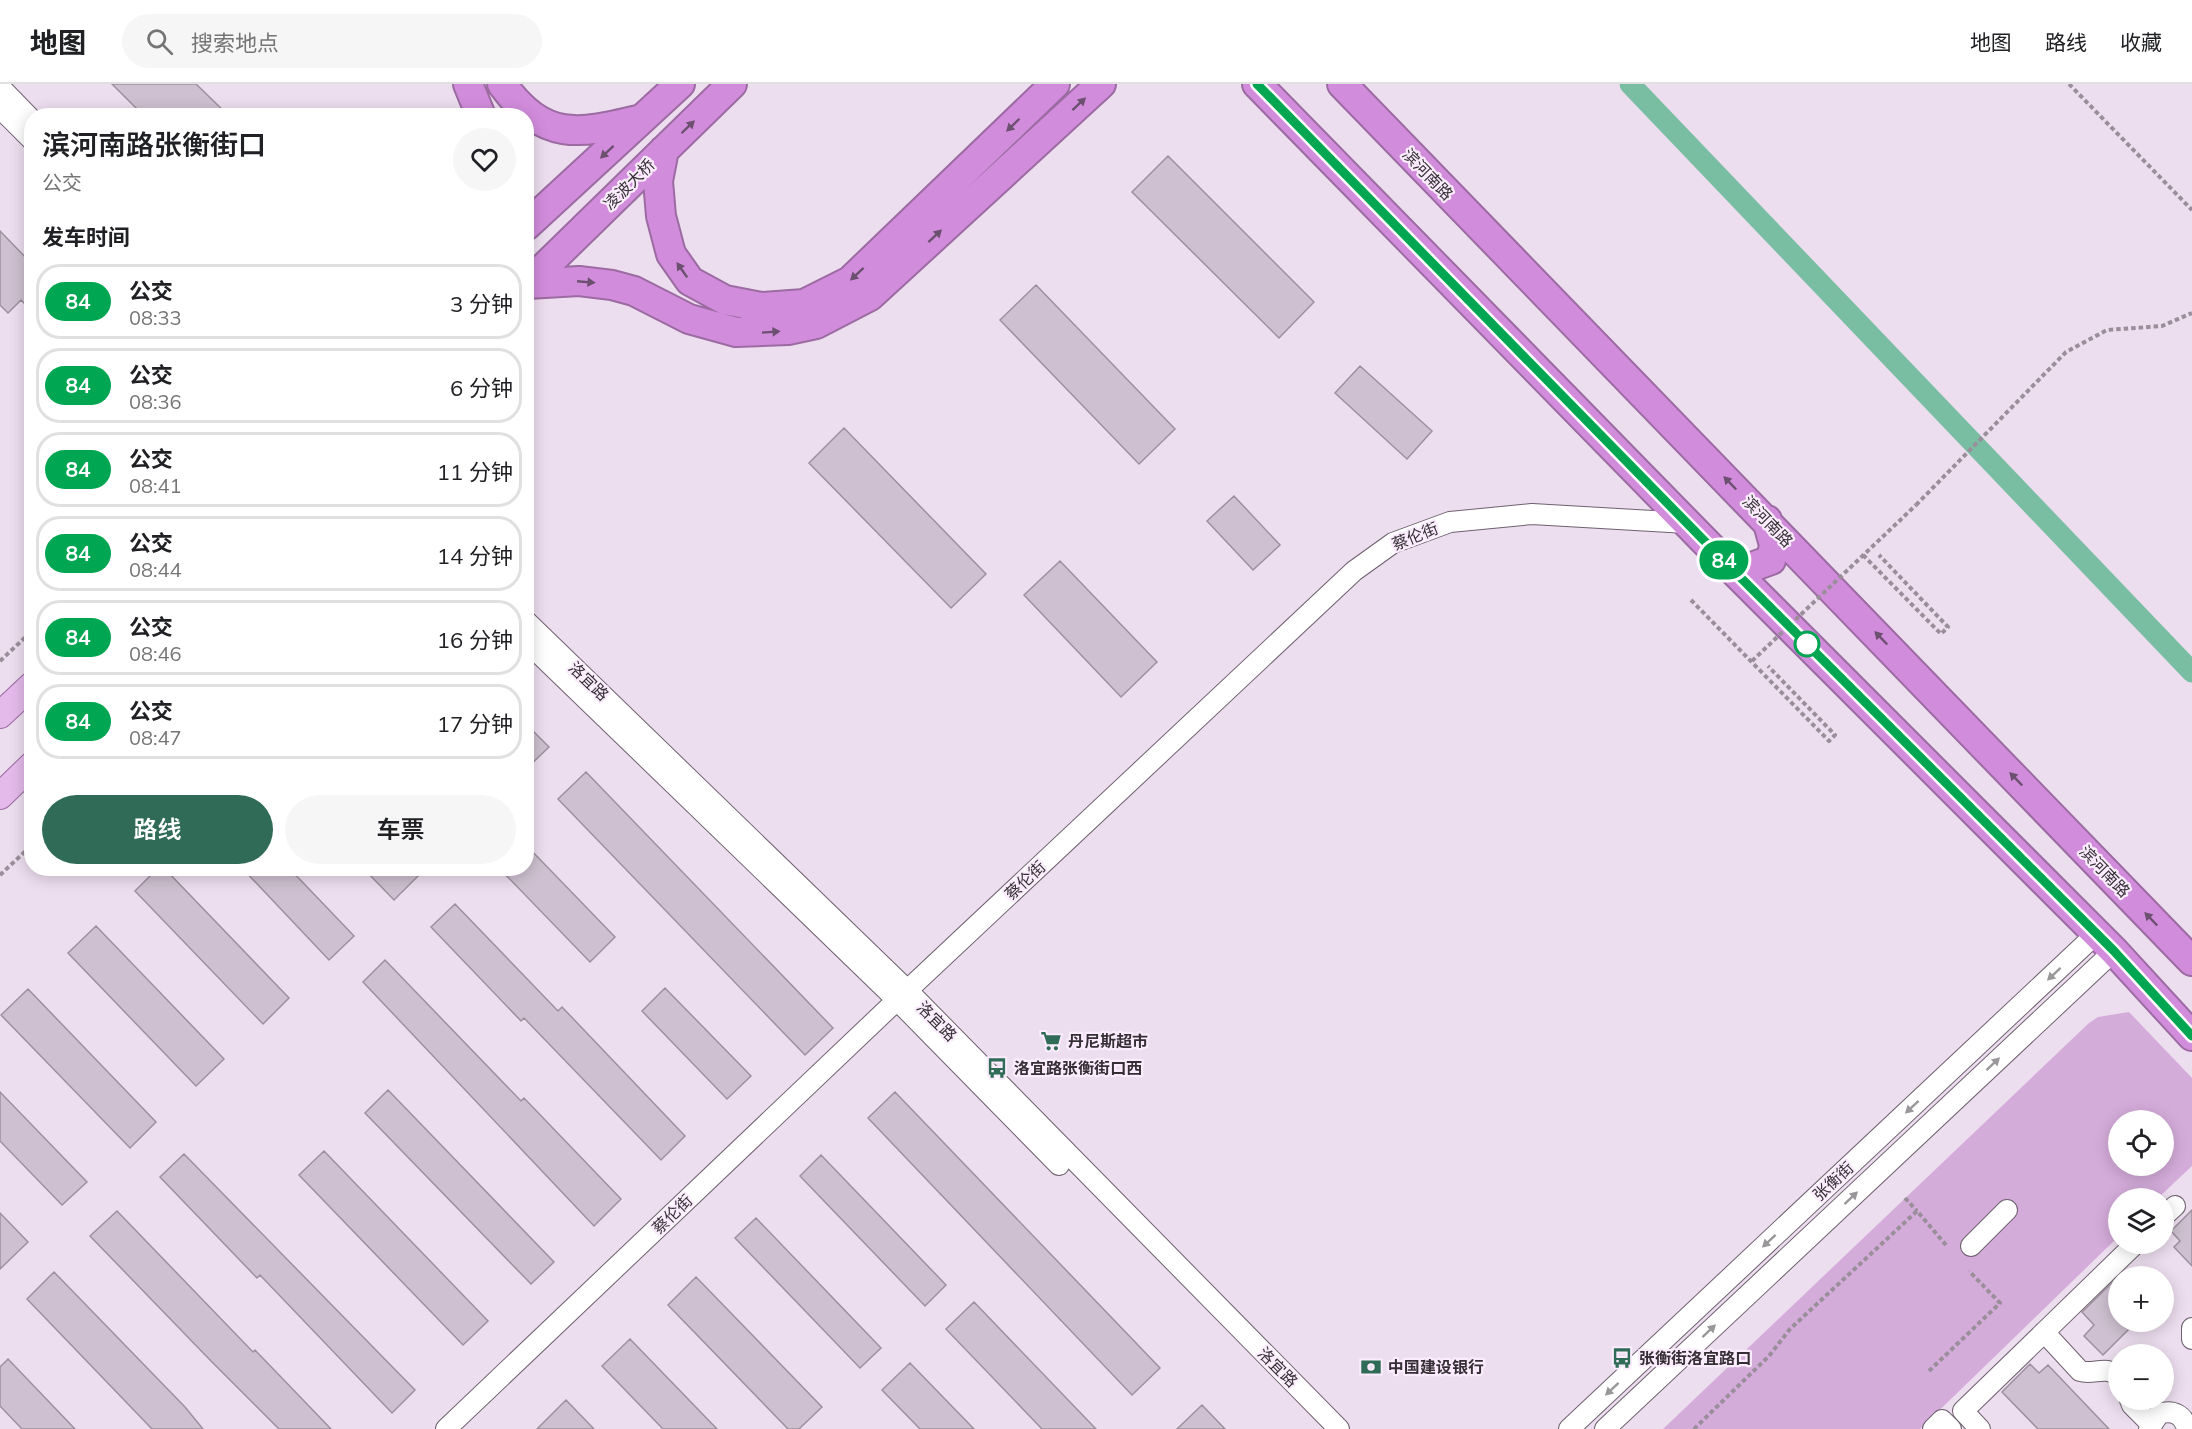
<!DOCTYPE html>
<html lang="zh">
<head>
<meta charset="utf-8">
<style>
  :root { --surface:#fff; --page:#f6f6f6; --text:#202124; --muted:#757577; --line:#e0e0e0; --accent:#2f6b56 }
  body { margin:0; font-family:Mulish,"Noto Sans SC",sans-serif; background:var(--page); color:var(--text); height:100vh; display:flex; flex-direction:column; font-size:22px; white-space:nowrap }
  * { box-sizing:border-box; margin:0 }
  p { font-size:20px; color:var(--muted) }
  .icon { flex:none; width:33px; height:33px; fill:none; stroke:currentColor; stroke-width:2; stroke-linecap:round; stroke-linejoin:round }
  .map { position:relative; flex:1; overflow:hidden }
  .side { position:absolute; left:24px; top:24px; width:510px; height:768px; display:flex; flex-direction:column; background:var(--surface); border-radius:24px; box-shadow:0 3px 15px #0003 }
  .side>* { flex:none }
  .badge { padding:0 12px; border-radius:20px; font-size:21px; line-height:39px }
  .tools { position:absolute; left:2108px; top:1026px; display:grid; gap:12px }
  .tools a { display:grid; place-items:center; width:66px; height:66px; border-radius:50%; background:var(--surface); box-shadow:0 3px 15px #0003; font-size:30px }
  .map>.badge { position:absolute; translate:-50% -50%; box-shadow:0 0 0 3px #fff }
  h2 { padding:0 18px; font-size:22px; line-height:54px }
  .round { display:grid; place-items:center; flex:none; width:63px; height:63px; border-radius:32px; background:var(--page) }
  .summary { display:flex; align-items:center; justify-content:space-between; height:102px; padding:0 18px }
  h1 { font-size:28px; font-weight:600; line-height:45px }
  .button { display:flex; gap:12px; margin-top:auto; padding:12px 18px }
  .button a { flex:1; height:69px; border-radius:36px; background:var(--accent); color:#fff; font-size:24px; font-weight:600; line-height:69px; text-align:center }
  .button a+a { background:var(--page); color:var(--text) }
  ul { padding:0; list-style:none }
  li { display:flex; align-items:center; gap:18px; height:75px; margin:0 12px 9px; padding:0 6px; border:3px solid var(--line); border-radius:24px }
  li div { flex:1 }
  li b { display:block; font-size:22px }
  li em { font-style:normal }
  li .badge { min-width:66px; font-weight:700; text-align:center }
  header { display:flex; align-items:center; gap:36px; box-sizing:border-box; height:84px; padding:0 30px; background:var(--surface); border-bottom:2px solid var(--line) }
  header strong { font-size:28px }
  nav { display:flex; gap:33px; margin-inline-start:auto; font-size:21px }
  .search { width:420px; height:54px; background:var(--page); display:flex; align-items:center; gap:15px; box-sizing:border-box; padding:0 21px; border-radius:33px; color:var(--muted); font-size:22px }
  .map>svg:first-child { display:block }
</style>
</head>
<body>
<header>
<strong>地图</strong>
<div class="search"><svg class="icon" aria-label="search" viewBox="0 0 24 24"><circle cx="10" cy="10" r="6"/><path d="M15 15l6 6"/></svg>搜索地点</div>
<nav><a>地图</a><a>路线</a><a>收藏</a></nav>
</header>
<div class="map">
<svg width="2192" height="1345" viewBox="0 0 2192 1345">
  <rect width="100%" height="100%" fill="#eddeef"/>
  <path fill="#d4acda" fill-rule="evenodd" d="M2129 928 2192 994V1082L2158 1114H2118V1153L1920 1345H1663L2089 939 2098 933ZM2118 1036H2163V1082H2118Z"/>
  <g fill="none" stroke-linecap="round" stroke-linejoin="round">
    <path stroke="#79bea3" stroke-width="21" d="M1630 0 2192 588"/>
  </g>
  <path fill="#cec0d0" stroke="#9d909f" stroke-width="1.5" d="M112 0H196L229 32H144Z
    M1168 72 1314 218 1279 254 1132 108Z
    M0 147 32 180V227L21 216 8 229 0 221Z
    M1036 201 1175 345 1139 380 1000 236Z
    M1360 282 1432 347 1407 375 1335 309Z
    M844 344 986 490 951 524 809 379Z
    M1234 412 1280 461 1253 486 1207 437Z
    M1060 477 1157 578 1121 613 1024 511Z
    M526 640 549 663 526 685Z
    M586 688 833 944 805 971 558 715Z
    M526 761 615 853 590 878 499 784H526Z
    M158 784H164L289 914 263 940 135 807Z
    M242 784H289L354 852 329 876Z
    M363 784H426L394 816Z
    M455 820 558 927 562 923 685 1052 661 1076 524 934 521 937 431 843Z
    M96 842 224 975 196 1002 68 869Z
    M385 876 521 1017 524 1014 621 1115 594 1142 363 898Z
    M665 904 751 992 727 1015 642 927Z
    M28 905 156 1038 130 1064 1 931Z
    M388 1006 554 1178 531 1200 365 1029Z
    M0 1008 87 1098 62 1121 0 1057Z
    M895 1008 1160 1284 1132 1311 868 1034Z
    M324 1067 488 1237 463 1261 299 1091Z
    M184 1070 415 1306 392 1329 260 1191 257 1194 160 1093Z
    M821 1071 946 1201 925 1222 800 1092Z
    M2192 1126V1182L2174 1163 2180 1157 2171 1147Z
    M117 1127 253 1268 255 1266 331 1345H279L210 1276 90 1152Z
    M0 1129 28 1158 0 1185Z
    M756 1134 881 1264 860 1284 735 1154Z
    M54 1188 185 1323 203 1345H152L27 1215Z
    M696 1193 822 1323 799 1345H788L668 1221Z
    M2118 1193V1238H2136L2103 1271 2084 1252 2094 1241 2082 1228Z
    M974 1218 1096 1345H1042L946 1245Z
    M630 1255 717 1345H663L602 1282Z
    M8 1275 75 1345H22L0 1322V1283Z
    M910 1279 974 1345H920L882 1306Z
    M2030 1280 2039 1289 2048 1281 2109 1345H2038L2002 1308Z
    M566 1316 594 1345H537Z
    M1202 1321 1225 1345H1177Z"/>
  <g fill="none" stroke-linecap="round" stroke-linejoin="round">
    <g stroke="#6e616f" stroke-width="22">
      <path id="minor" d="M0 3 32 36
        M0 24 32 56
        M526 537 907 906 1339 1345
        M526 557 897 916 1059 1081
        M2163 1133 2175 1122
        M1971 1162 2007 1126
        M2192 1244V1255
        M2044 1248 2080 1287C2094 1291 2106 1281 2118 1292
        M2130 1316 2132 1321 2150 1339
        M446 1345 897 916 1354 487 1393 459 1450 438 1532 430 1687 439
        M1569 1345 2096 850
        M1605 1345 2114 867
        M1933 1345 1942 1336 1951 1345
        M1980 1345 1963 1327 2135 1160
        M2149 1345 2159 1330C2173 1325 2184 1331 2187 1345"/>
    </g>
    <g stroke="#9b6ba2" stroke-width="28">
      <path id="major" d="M0 631 32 601
        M0 712 32 681"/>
    </g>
    <g stroke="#9b6ba2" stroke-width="32">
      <path id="highway" d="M468 0 481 32
        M502 0C545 59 579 50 642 35
        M1257 0 1727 480 2114 867 2192 952
        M1342 0 2192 877
        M664 66 658 97 661 132 671 170 690 197 725 216 761 223 804 220 850 197 1055 0
        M526 142 680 0
        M528 200 579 197 612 201 634 207 689 235 736 248 788 246 816 240 870 212 1101 0
        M526 201 732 0
        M1727 480 1749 484 1771 476 1774 461 1767 436"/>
    </g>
    <path stroke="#998e9a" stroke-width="4" stroke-dasharray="4.5 3" stroke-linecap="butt" d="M2069 0 2192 126
      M1916 421 2066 268 2107 246 2162 242 2192 229
      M1863 471 1941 550 1948 543 1879 471
      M1691 516 1829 657 1835 651 1768 582
      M0 577 32 547
      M0 791 32 761
      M1905 1114 1917 1127
      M1929 1287 2000 1219 1969 1187
      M1694 1345 1769 1272 1790 1245 1917 1127 1946 1161"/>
    <use href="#minor" stroke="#fff" stroke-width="20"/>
    <use href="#major" stroke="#e4baea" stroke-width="26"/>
    <use href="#highway" stroke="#d28cdc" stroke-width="28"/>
    <path stroke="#998e9a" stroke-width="4" stroke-dasharray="4.5 3" stroke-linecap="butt" d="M1752 577 1916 421"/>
  </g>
  <defs><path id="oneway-solid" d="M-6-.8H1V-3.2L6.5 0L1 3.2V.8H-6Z" transform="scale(1.5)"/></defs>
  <g fill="#6c506f">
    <use href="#oneway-solid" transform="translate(1079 20) rotate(-43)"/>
    <use href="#oneway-solid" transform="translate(1013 41) rotate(136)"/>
    <use href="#oneway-solid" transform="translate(688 43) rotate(-44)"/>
    <use href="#oneway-solid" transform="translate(607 68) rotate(137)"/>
    <use href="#oneway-solid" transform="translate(935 152) rotate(-43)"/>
    <use href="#oneway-solid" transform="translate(682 186) rotate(-125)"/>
    <use href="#oneway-solid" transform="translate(857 190) rotate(137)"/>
    <use href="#oneway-solid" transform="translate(586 198) rotate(5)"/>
    <use href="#oneway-solid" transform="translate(771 248) rotate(-4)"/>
    <use href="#oneway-solid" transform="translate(1730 399) rotate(-134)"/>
    <use href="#oneway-solid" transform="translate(1881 554) rotate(-134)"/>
    <use href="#oneway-solid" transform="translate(2016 695) rotate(-134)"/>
    <use href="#oneway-solid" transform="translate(2151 835) rotate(-134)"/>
  </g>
  <g fill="#9a979a">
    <use href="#oneway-solid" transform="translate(2054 890) rotate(137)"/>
    <use href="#oneway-solid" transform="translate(1993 980) rotate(-43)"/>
    <use href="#oneway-solid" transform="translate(1912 1023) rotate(137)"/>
    <use href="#oneway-solid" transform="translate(1851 1114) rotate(-43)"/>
    <use href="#oneway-solid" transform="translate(1769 1157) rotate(137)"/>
    <use href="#oneway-solid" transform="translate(1709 1247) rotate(-43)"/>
    <use href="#oneway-solid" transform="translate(1612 1305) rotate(137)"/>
  </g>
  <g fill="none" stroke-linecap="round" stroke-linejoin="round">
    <g stroke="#fff" stroke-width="14">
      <path id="line" d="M1257 0 1727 480 2114 867 2192 952"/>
    </g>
    <use href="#line" stroke="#00a651" stroke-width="9"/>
  </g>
  <defs>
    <g id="supermarket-bare" transform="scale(1.62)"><path d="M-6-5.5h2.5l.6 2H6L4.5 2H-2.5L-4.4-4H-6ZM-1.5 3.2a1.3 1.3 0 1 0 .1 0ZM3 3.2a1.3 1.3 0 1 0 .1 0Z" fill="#2f6b56" stroke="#faecfc" stroke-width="2.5" paint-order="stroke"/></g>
    <g id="bus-bare" transform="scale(1.62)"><path d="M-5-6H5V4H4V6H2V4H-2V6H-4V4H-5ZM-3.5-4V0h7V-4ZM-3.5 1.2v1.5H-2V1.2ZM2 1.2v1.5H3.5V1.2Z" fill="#2f6b56" stroke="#faecfc" stroke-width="2.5" paint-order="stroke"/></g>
    <g id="bank-bare" transform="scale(1.62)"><path d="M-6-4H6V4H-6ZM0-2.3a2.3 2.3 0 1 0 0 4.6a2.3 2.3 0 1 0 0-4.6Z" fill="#2f6b56" stroke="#faecfc" stroke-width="2.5" paint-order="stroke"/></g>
  </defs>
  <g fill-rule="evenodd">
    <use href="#supermarket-bare" x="1051" y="957"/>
    <use href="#bus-bare" x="997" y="984"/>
    <use href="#bus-bare" x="1622" y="1274"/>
    <use href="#bank-bare" x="1371" y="1283"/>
  </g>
  <circle fill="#fff" stroke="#00a651" stroke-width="3" cx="1807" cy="560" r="12"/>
  <g text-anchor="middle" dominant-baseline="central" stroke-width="4.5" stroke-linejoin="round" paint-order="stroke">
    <g font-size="16" fill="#352f35" stroke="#faecfc">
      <text transform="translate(1428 90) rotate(46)">滨河南路</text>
      <text transform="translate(629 100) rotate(-45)">凌波大桥</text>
      <text transform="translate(1768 437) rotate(46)">滨河南路</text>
      <text transform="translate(1415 452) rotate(-22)">蔡伦街</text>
      <text transform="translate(589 597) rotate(44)">洛宜路</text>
      <text transform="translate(2105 787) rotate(46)">滨河南路</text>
      <text transform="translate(1025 796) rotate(-43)">蔡伦街</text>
      <text transform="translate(937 937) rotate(45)">洛宜路</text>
      <text transform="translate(1833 1097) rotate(-43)">张衡街</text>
      <text transform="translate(672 1130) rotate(-44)">蔡伦街</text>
      <text transform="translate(1278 1283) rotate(45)">洛宜路</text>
    </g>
    <g font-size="16" font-weight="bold" fill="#352f35" stroke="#faecfc" text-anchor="start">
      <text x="1068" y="957">丹尼斯超市</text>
      <text x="1014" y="984">洛宜路张衡街口西</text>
      <text x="1639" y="1274">张衡街洛宜路口</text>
      <text x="1388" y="1283">中国建设银行</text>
    </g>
  </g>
</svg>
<div class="tools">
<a><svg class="icon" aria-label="locate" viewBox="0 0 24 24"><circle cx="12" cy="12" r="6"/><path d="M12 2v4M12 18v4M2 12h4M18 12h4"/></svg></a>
<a><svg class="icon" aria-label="layers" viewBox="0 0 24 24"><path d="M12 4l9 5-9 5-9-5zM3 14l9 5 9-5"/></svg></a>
<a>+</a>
<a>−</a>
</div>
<b class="badge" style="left:1724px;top:476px;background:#00a651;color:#fff">84</b>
<section class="side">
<div class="summary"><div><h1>滨河南路张衡街口</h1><p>公交</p></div><a class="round"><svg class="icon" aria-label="heart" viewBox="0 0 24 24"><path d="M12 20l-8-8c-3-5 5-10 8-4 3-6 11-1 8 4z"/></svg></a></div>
<h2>发车时间</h2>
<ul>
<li><span class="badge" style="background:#00a651;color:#fff">84</span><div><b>公交</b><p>08:33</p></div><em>3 分钟</em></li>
<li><span class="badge" style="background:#00a651;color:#fff">84</span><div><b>公交</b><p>08:36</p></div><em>6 分钟</em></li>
<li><span class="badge" style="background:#00a651;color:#fff">84</span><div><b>公交</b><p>08:41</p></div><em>11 分钟</em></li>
<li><span class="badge" style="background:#00a651;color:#fff">84</span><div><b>公交</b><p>08:44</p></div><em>14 分钟</em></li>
<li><span class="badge" style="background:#00a651;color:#fff">84</span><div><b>公交</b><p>08:46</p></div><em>16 分钟</em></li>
<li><span class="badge" style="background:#00a651;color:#fff">84</span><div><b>公交</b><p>08:47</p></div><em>17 分钟</em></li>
</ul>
<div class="button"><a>路线</a><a>车票</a></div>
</section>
</div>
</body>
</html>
